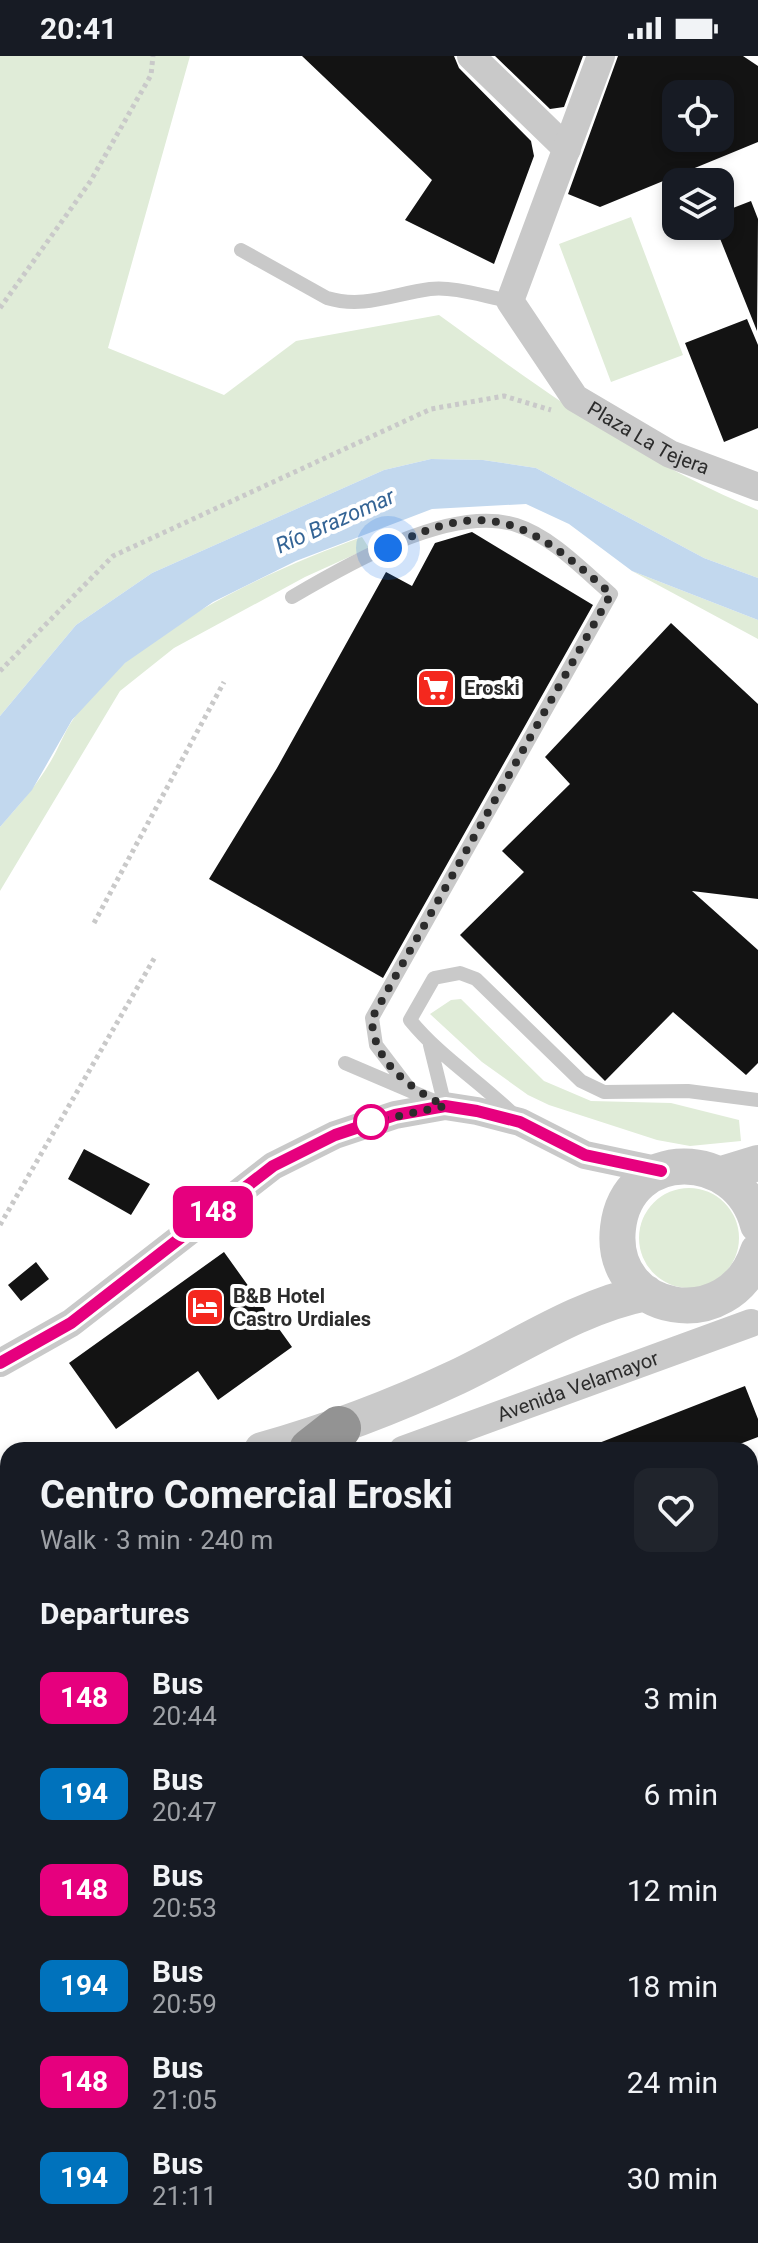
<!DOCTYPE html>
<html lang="en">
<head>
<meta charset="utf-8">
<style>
  :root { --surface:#171b24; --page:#20242c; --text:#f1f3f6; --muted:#9ea1a6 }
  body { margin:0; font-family:Roboto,sans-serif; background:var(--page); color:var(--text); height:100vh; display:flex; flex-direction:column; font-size:30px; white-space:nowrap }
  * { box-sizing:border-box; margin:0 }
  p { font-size:26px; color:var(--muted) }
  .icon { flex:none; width:44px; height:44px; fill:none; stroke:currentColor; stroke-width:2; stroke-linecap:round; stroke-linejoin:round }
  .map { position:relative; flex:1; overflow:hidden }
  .drawer { position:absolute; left:0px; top:1386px; width:758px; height:802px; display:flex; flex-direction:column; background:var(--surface); border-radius:24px 24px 0 0; box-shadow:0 4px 12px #0003 }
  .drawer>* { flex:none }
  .badge { padding:0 16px; border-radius:12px; font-size:28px; line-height:52px }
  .tools { position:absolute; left:662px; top:24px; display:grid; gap:16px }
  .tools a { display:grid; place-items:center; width:72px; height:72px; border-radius:16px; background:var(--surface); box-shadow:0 4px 12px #0003; font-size:40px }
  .you { position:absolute; width:40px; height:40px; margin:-20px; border:6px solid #fff; border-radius:50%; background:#1a73e8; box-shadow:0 0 0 12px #1a73e833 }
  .map>.badge { position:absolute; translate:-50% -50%; box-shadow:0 0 0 4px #fff }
  h2 { padding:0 40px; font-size:30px; line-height:72px }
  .round { display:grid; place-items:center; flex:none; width:84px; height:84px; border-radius:16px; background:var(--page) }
  .head { display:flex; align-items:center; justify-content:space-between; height:136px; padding:0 40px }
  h1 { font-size:38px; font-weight:700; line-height:60px }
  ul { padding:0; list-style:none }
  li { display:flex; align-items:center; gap:24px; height:96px; padding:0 40px }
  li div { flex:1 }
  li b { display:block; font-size:30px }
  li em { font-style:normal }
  li .badge { min-width:88px; font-weight:700; text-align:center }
  .status { display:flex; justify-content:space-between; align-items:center; height:56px; padding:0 40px; background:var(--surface); direction:ltr }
  .status svg { height:22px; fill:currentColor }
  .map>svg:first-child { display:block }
</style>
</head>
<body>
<div class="status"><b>20:41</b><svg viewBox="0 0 49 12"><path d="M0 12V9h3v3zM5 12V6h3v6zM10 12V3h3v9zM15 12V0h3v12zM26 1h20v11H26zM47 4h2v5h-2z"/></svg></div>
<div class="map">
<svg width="758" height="2187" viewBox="0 0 758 2187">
  <rect width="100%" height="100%" fill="#fff"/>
  <path fill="#e0ecd8" d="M0 0H190L108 292 224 339 296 285 439 259C544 335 637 404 758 454V522L704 502 536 412 483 404 431 403 384 414 152 517 76 569 0 660Z
    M631 161 683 299 611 326 559 188Z
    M362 481 369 492 305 521 174 592 120 635 0 835V771C19 749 38 728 52 703 59 691 64 677 72 665 129 578 267 515 362 481Z
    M632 515 758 564V584V583Z
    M461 943 544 1025 591 1045 671 1047 739 1064 741 1085 690 1090 657 1084 549 1049 528 1039 482 1006 430 958 451 944Z
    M639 1182a50 50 0 1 1 100 0a50 50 0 1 1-100 0Z
    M750 1637 758 1657V1689L750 1692Z
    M758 2135V2187H624L642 2180H750V2138Z"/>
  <path fill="#c2d8ee" d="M431 403 483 404 536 412 704 502 758 522V564L632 515 569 468 526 448 432 453 296 505 213 546 125 607 72 664 32 734 0 771V660L76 569 152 517 384 414Z"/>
  <path fill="#131313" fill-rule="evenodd" d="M302 0H454L459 12 531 85 534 100 494 208 405 164 432 124Z
    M495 0H583L564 51 550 53Z
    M618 0H743L758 10V86L600 151 568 138ZM676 38H720V82H676Z
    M751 145 758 163 757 275 715 170H720V157Z
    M747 263 758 289V372L724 386 685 287Z
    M472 476 593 549 383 922 209 823 277 712 386 516 412 530 435 487Z
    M671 567 758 648V843L692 835 758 894V1007L746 1019 673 956 605 1025 460 879 524 816 502 795 570 728 545 701Z
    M84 1093 150 1128 131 1159 68 1123Z
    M224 1196 292 1291 218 1344 198 1315 116 1373 69 1307Z
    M36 1206 49 1223 21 1245 8 1229Z
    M745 1330 758 1363V1381L724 1394H581Z"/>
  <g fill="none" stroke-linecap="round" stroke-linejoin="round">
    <path stroke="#c9c9c9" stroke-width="5" stroke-dasharray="4 4" stroke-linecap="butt" d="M0 252 90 126 151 19 153 0
      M0 615 113 500 431 353 504 340 551 354
      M94 867 224 626
      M0 1169 155 901
      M190 1391 191 1394"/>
    <path stroke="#c9c9c9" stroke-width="14" d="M241 194 327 242C364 253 393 238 430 233 454 230 486 241 510 245
      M292 541C348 508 451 448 516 469 551 480 583 514 611 538L372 962 376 989 408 1031
      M430 989 445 1050
      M345 1007 441 1048
      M515 1060C481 1026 440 1001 410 964L434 922 460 917 476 923 581 1025 604 1036 688 1035 758 1044
      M141 2187 144 2180"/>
    <g stroke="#c9c9c9" stroke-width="28">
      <path d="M471 0 567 93"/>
      <path id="s1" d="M601 0 510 245 575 342 670 398 758 431"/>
      <path d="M0 1307 71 1267 273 1110 335 1079 395 1059 445 1050 477 1055 520 1066 585 1099 661 1115"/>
      <path id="s2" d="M403 1394 751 1267"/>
      <path d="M750 1439 758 1436"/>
      <path d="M750 1719 758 1716"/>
      <path d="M750 1868 758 1865"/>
      <path d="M750 2011 758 2008"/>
      <path d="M265 2180 275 2184 301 2180"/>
    </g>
    <path stroke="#c9c9c9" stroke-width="36" d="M722 1118 758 1107
      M758 1169C738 1091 627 1090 618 1172 608 1259 730 1281 758 1195
      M262 1394C330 1375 393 1351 457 1321 518 1292 579 1250 646 1237
      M0 1448 8 1447
      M0 1475 8 1474"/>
    <path stroke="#939393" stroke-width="44" d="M311 1394 339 1372
      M0 1513 8 1508"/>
  </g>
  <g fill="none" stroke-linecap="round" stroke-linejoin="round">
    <g stroke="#fff" stroke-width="18">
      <path id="line" d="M0 1307 71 1267 273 1110 335 1079 395 1059 445 1050 477 1055 520 1066 585 1099 661 1115"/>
    </g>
    <use href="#line" stroke="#e6007e" stroke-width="12"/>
    <path stroke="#2c2c2c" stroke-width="8" stroke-dasharray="0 14.4" d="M371 1066 445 1050C410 1032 372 1006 372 962L611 538C532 468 490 438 388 492"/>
  </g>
  <defs>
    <g id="supermarket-square" transform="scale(2)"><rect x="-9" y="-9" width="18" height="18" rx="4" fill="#f4281e" stroke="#fff"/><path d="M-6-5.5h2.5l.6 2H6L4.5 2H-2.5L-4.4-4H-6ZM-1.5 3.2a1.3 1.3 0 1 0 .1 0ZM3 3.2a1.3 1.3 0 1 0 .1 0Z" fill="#fff"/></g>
    <g id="hotel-square" transform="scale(2)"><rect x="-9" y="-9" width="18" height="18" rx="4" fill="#f4281e" stroke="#fff"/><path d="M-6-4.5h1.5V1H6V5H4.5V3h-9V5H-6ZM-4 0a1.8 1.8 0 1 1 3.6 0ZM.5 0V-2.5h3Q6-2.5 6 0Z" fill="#fff"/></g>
  </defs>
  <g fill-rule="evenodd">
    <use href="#supermarket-square" x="436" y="632"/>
    <use href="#hotel-square" x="205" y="1251"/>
  </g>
  <circle fill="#fff" stroke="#e6007e" stroke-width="4" cx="371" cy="1066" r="16"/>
  <g text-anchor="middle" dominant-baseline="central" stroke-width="8" stroke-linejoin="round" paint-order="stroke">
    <g font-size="20" fill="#2c2c2c" stroke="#fff">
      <text stroke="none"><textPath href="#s1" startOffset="462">Plaza La Tejera</textPath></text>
      <text stroke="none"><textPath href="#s2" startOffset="186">Avenida Velamayor</textPath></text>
    </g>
    <g font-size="20" font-weight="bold" fill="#2c2c2c" stroke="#fff" text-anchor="start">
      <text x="464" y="632">Eroski</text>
      <text x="233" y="1240">B&amp;B Hotel<tspan x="233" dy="23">Castro Urdiales</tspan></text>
    </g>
    <g font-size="22" font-style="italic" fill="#346495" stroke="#fff">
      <text transform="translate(335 465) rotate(-24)">Río Brazomar</text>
    </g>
  </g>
</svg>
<div class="tools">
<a><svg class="icon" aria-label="locate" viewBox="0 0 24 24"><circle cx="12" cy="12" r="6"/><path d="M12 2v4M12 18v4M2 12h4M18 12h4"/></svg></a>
<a><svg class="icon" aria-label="layers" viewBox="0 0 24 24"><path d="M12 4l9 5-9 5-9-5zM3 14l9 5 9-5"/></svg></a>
</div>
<div class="you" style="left:388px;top:492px"></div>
<b class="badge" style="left:213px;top:1156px;background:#e6007e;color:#fff">148</b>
<section class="drawer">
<div class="head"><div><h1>Centro Comercial Eroski</h1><p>Walk · 3 min · 240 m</p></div><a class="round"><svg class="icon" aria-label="heart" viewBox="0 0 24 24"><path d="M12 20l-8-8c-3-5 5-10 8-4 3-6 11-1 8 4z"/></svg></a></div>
<h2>Departures</h2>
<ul>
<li><span class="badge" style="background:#e6007e;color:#fff">148</span><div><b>Bus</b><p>20:44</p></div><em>3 min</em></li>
<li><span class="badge" style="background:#0072bc;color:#fff">194</span><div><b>Bus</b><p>20:47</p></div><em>6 min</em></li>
<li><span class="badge" style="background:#e6007e;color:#fff">148</span><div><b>Bus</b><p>20:53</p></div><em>12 min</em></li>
<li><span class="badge" style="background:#0072bc;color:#fff">194</span><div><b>Bus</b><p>20:59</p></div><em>18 min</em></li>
<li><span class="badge" style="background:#e6007e;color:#fff">148</span><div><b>Bus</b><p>21:05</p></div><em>24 min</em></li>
<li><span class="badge" style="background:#0072bc;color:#fff">194</span><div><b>Bus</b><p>21:11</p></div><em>30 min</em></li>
</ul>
</section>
</div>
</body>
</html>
